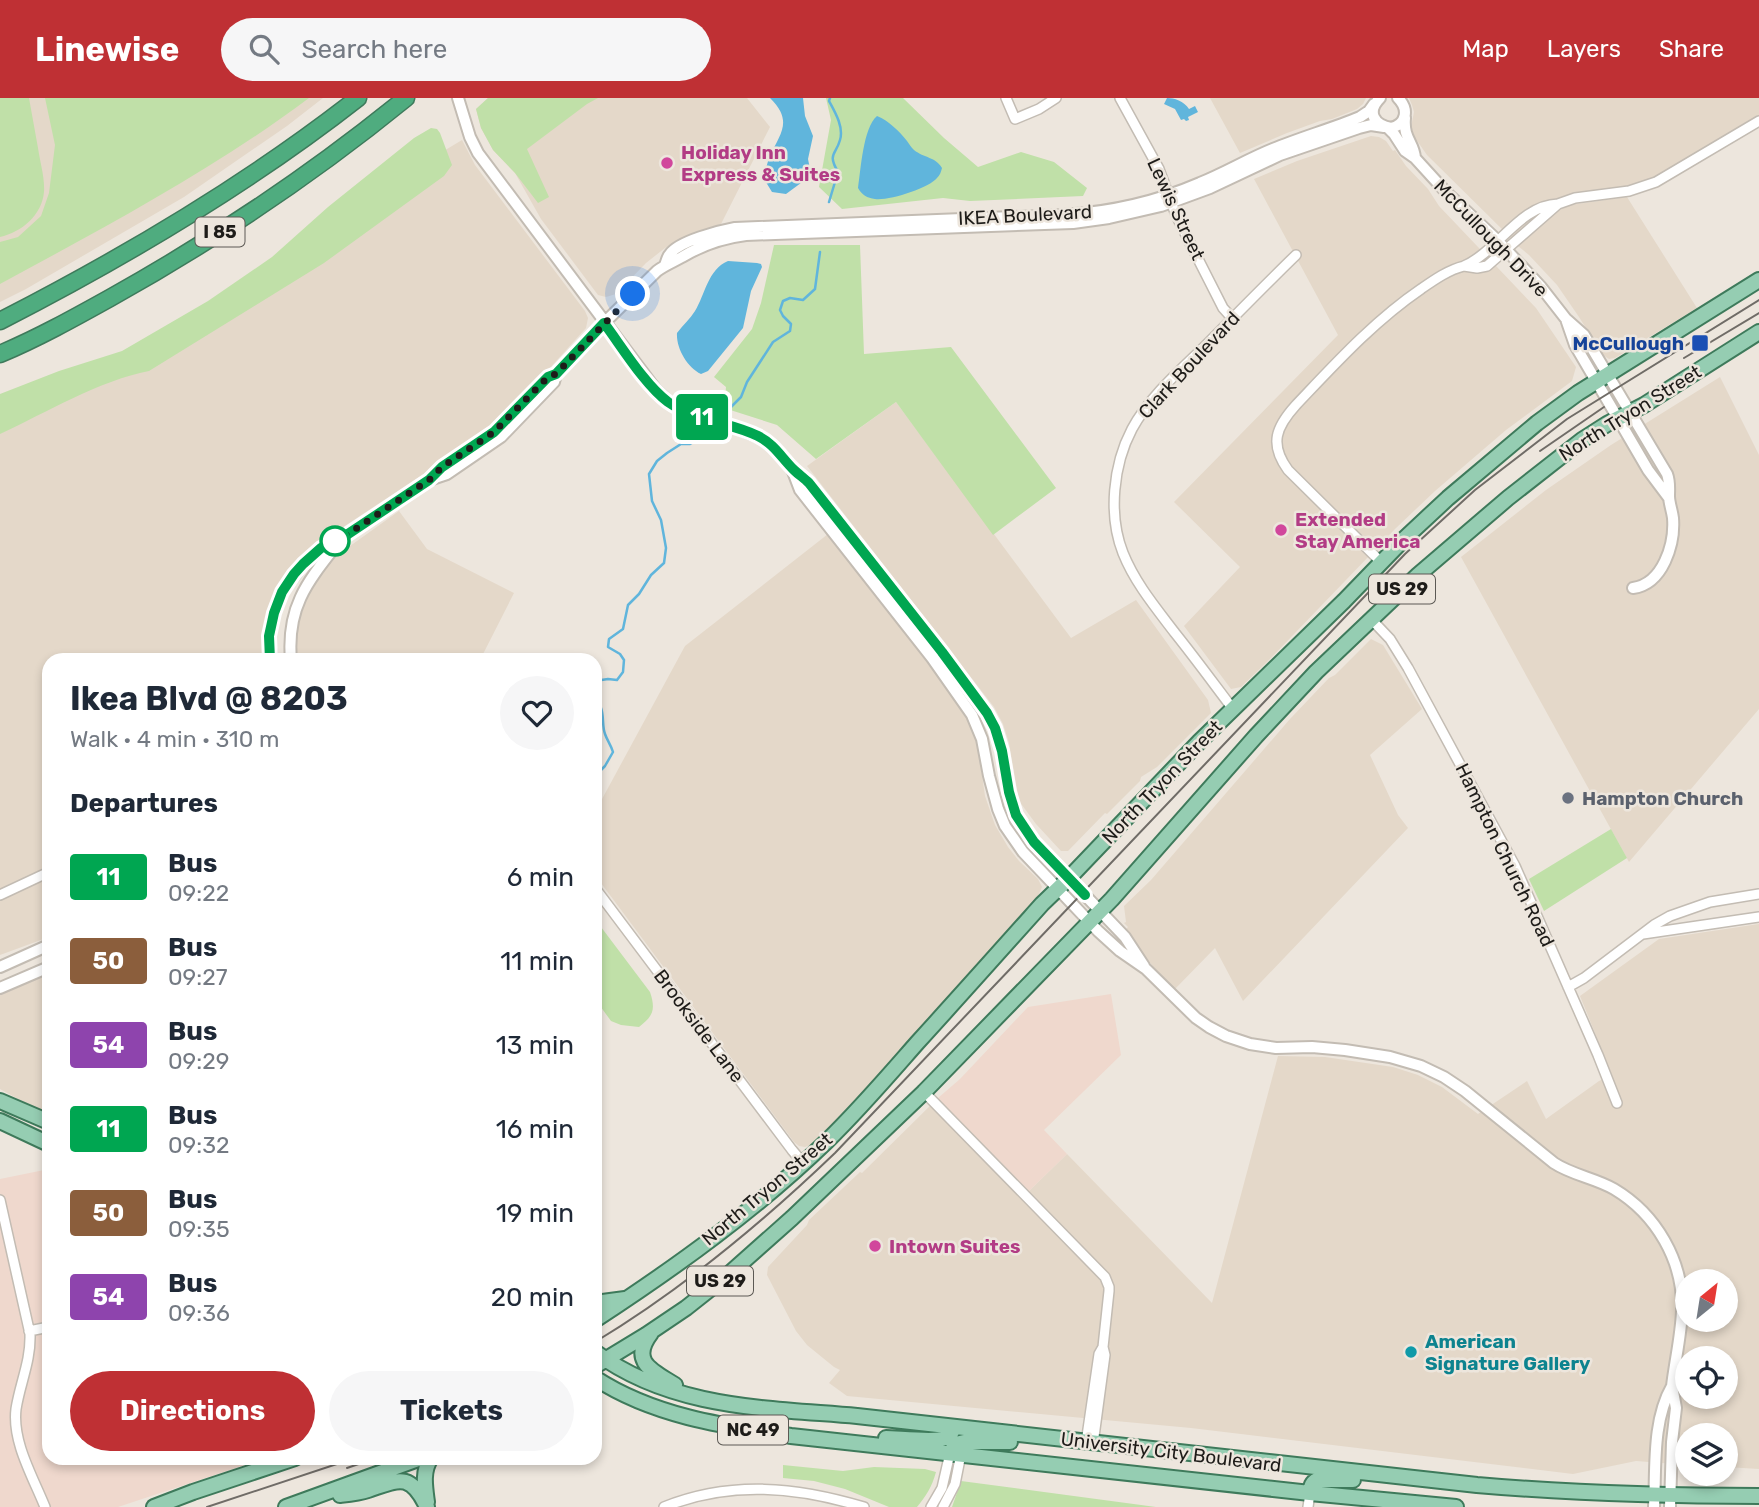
<!DOCTYPE html>
<html lang="en">
<head>
<meta charset="utf-8">
<style>
  :root { --surface:#fff; --page:#f6f6f7; --text:#1f2937; --muted:#747a83; --accent:#bf3034 }
  body { margin:0; font-family:Rubik,sans-serif; background:var(--page); color:var(--text); height:100vh; display:flex; flex-direction:column; font-size:26px; white-space:nowrap }
  * { box-sizing:border-box; margin:0 }
  p { font-size:23px; color:var(--muted) }
  .icon { flex:none; width:38px; height:38px; fill:none; stroke:currentColor; stroke-width:2; stroke-linecap:round; stroke-linejoin:round }
  .map { position:relative; flex:1; overflow:hidden }
  .drawer { position:absolute; left:42px; top:555px; width:560px; height:812px; display:flex; flex-direction:column; background:var(--surface); border-radius:21px; box-shadow:0 4px 10px #0003 }
  .drawer>* { flex:none }
  .badge { padding:0 14px; border-radius:5px; font-size:24px; line-height:46px }
  .needle { width:46px; rotate:30deg }
  .tools { position:absolute; left:1675px; top:1171px; display:grid; gap:14px }
  .tools a { display:grid; place-items:center; width:63px; height:63px; border-radius:50%; background:var(--surface); box-shadow:0 4px 10px #0003; font-size:35px }
  .you { position:absolute; width:35px; height:35px; margin:-18px; border:5px solid #fff; border-radius:50%; background:#1a73e8; box-shadow:0 0 0 10px #1a73e833 }
  .map>.badge { position:absolute; translate:-50% -50%; box-shadow:0 0 0 4px #fff }
  h2 { padding:0 28px; font-size:26px; line-height:63px }
  .round { display:grid; place-items:center; flex:none; width:74px; height:74px; border-radius:37px; background:var(--page) }
  .head { display:flex; align-items:center; justify-content:space-between; height:119px; padding:0 28px }
  h1 { font-size:33px; font-weight:700; line-height:52px }
  .cta { display:flex; gap:14px; margin-top:auto; padding:14px 28px }
  .cta a { flex:1; height:80px; border-radius:42px; background:var(--accent); color:#fff; font-size:28px; font-weight:700; line-height:80px; text-align:center }
  .cta a+a { background:var(--page); color:var(--text) }
  ul { padding:0; list-style:none }
  li { display:flex; align-items:center; gap:21px; height:84px; padding:0 28px }
  li div { flex:1 }
  li b { display:block; font-size:26px }
  li em { font-style:normal }
  li .badge { min-width:77px; font-weight:700; text-align:center }
  header { display:flex; align-items:center; gap:42px; box-sizing:border-box; height:98px; padding:0 35px; background:var(--accent); color:#fff }
  header strong { font-size:33px }
  nav { display:flex; gap:38px; margin-inline-start:auto; font-size:24px }
  .search { width:490px; height:63px; background:var(--page); display:flex; align-items:center; gap:18px; box-sizing:border-box; padding:0 24px; border-radius:38px; color:var(--muted); font-size:26px }
  .map>svg:first-child { display:block }
</style>
</head>
<body>
<header>
<strong>Linewise</strong>
<div class="search"><svg class="icon" aria-label="search" viewBox="0 0 24 24"><circle cx="10" cy="10" r="6"/><path d="M15 15l6 6"/></svg>Search here</div>
<nav><a>Map</a><a>Layers</a><a>Share</a></nav>
</header>
<div class="map">
<svg width="1759" height="1409" viewBox="0 0 1759 1409">
  <rect width="100%" height="100%" fill="#ede6dd"/>
  <path fill="#e4d8c9" fill-rule="evenodd" d="M0 0H323L287 28 184 99 26 191 0 204Z
    M488 0H747L770 29 721 126 686 138 665 150 646 165 616 196 606 199 598 197 541 121 515 75 493 52 481 30 476 11Z
    M1210 0H1366L1363 6 1357 11 1332 21 1320 23 1287 35 1240 55Z
    M1409 0H1759V24L1647 88 1579 101 1542 116 1511 140 1427 57 1413 37 1411 29 1414 14 1412 7Z
    M1371 38 1379 39 1386 43 1393 53 1395 52 1406 68 1428 91 1439 108 1536 210 1576 269 1572 283 1506 332 1435 393 1395 431 1268 563 1241 589 1231 591 1184 528 1240 469 1174 404 1338 237 1254 81 1297 63Z
    M462 42 475 67 585 213 588 220 586 230 530 292 489 333 322 443 300 462 276 493 271 504 265 529V562H49V839L0 857V323L124 264 422 66Z
    M1627 99 1697 210 1615 260 1609 261 1603 257 1579 219 1557 187 1529 157 1518 148 1536 128 1558 113 1570 107Z
    M1720 279 1759 357V611L1629 764 1461 459 1546 392 1611 347Z
    M896 304 1071 540 1136 502 1208 602 1211 615 1157 669 1141 679 1140 683 1107 716 1105 715 1068 753H1061L1036 726 1019 703 1009 645 1003 626 994 609 807 368Z
    M399 413 427 451 514 495 480 562H295L296 533 300 512 310 489 327 466 336 458Z
    M828 436 929 564 970 623 978 648 985 698 995 727 1008 749 1019 763 1038 781 1042 789 1038 798 903 950 833 1025 810 1047 805 1049 799 1048 794 1044 595 777V714L685 548Z
    M1371 541 1383 547 1422 611 1370 657 1398 717 1408 730 1243 903 1215 850 1175 891 1155 871 1125 832 1128 829 1124 825 1126 824 1124 808 1151 782 1290 621 1329 580 1335 577Z
    M1759 826V1371L1726 1369V1337H1687V1367L1636 1363 1573 1376 1191 1330 847 1298 829 1285 840 1272 834 1269 807 1247 796 1233 767 1177 768 1169 807 1127 809 1122 860 1074 862 1075 938 1000 1029 1093 1067 1056 1212 1205 1278 958 1325 959 1393 969 1418 977 1442 989 1478 1016 1527 983 1546 1021 1599 983 1612 977 1580 898 1659 841ZM1687 1183H1726V1222H1687ZM1687 1260H1726V1298H1687Z
    M49 876V1018L0 991V897Z"/>
  <path fill="#efd8cd" d="M1111 896 1121 957 1044 1032 1067 1056 1029 1093 938 1000 960 981 1028 909Z
    M49 1071V1360H266L118 1409H0V1081Z"/>
  <path fill="#c0e0a8" d="M0 0H29C32 17 35 33 38 50 40 64 45 80 44 94 42 117 22 134 0 139Z
    M45 0H309C213 72 105 129 0 186V144L18 139 41 118 49 95 55 47Z
    M488 0H598L587 6 527 51 549 99 538 105 515 75 493 52 481 30 476 11Z
    M826 0H903L944 40 978 69 1021 54 1054 64 1087 90 1083 98 970 103 943 100 842 111 819 89 831 22Z
    M431 30 437 31 440 35 452 67 444 78 324 165 149 273C101 282 45 315 0 336V296L59 273 122 253 208 203 272 159 328 109 414 40Z
    M774 147H860L864 256 951 249 1056 390 993 437 896 304 816 361 777 327 724 310 726 289 714 279 752 231 761 205Z
    M1611 731 1627 760 1544 813 1529 781Z
    M595 821 650 894C656 912 653 918 639 929L621 927 611 923 595 901Z
    M783 1367 843 1373 874 1369 925 1371 936 1374C932 1389 926 1398 917 1409H889L845 1391 814 1383 783 1380Z
    M961 1383 1156 1409H952Z"/>
  <path fill="#60b5dc" d="M770 0H803L805 18 813 38 808 61 810 71 805 82 786 96 772 94 764 81C765 73 767 65 770 58 781 34 793 23 770 0Z
    M1167 0C1174 0 1184 3 1189 11L1195 8 1198 14 1188 19 1189 22 1186 23 1184 21 1181 22 1175 11 1164 6Z
    M877 18C889 23 899 33 907 43 910 47 911 49 914 52 924 60 936 59 942 70 941 74 940 77 937 80 929 90 889 103 875 101 867 100 862 97 858 90 861 71 863 30 877 18Z
    M728 163 757 165 761 166 762 169 751 193 743 230 708 273 701 276C687 269 676 250 677 235 683 227 690 221 695 213 705 197 708 171 728 163Z"/>
  <g fill="none" stroke-linecap="round" stroke-linejoin="round">
    <path stroke="#60b5dc" stroke-width="2.5" d="M829 104 838 74C827 55 836 57 840 42 844 29 835 14 829 3L830 0
      M730 310 741 299 747 284 773 244 790 233 791 226 783 218 780 212 783 203 790 200 803 202 815 191 820 154
      M595 583 608 581 617 582 623 574 624 562 620 556 608 549 609 541 623 531 628 507 639 496 651 477 664 465 666 450 661 422 652 403 649 376 657 363 667 355 681 346H690L697 342 701 336
      M595 607 601 610C604 618 602 628 605 636 607 642 611 647 613 654L605 668 595 678"/>
    <g stroke="#c3bcb3" stroke-width="12">
      <path id="minor" d="M1006 0 1015 21 1039 11 1056 0
        M1120 0 1159 71 1176 117 1193 151 1223 210 1232 220
        M1558 106 1487 168 1477 170 1464 168C1497 154 1520 107 1558 106Z
        M1558 106 1575 100 1629 93 1656 84 1759 23
        M1381 464 1288 372C1269 346 1276 329 1296 307 1335 266 1374 223 1421 191 1434 182 1448 172 1464 168
        M1371 521 1390 541 1408 570 1515 768 1598 957 1617 1005
        M1233 611C1214 586 1195 560 1175 535 1156 510 1135 485 1123 455 1108 417 1113 367 1132 331 1148 301 1177 275 1202 251 1233 220 1264 188 1296 157
        M595 790 792 1052 803 1065
        M0 797 49 774
        M1643 836 1759 819
        M1568 889 1584 880 1654 827 1670 818 1710 804 1759 796
        M924 994 1105 1179 1109 1189V1193L1103 1249
        M0 1102 30 1236C31 1263 20 1285 16 1311 12 1344 33 1379 45 1409
        M29 1233 49 1229
        M1086 1345 1099 1256 1103 1249 1105 1257 1093 1346
        M664 1409C731 1382 797 1389 864 1409
        M931 1409 942 1390 950 1355
        M943 1409 955 1386 961 1356
        M1308 1409 1310 1395"/>
    </g>
    <g stroke="#c3bcb3" stroke-width="14">
      <path id="tertiary" d="M458 0 470 39 478 55 656 292 670 305 684 313 737 330 761 340 777 352 792 371 809 385 942 554 987 615 995 630 1002 653 1009 694 1013 710 1026 734 1040 750 1125 839 1144 868
        M1380 0C1366 14 1374 27 1391 30 1407 26 1409 11 1398 0
        M1405 20C1403 41 1414 44 1415 60
        M1388 30 1394 36 1405 53 1415 60 1446 94 1498 143 1541 189 1566 221 1584 237 1667 376C1670 384 1669 390 1669 398 1669 405 1672 412 1673 420 1675 446 1663 486 1633 490
        M665 167C667 163 667 159 670 156 679 143 719 133 735 130L1064 117C1111 114 1156 104 1200 85 1225 75 1248 61 1273 51 1302 39 1331 31 1360 19L1369 13 1374 6
        M1566 221 1575 247 1648 372 1669 400
        M792 371 800 392 932 560 972 617 982 641 989 678 998 711 1005 728 1023 754 1098 833 1120 853 1146 871 1196 920 1209 929 1226 938 1250 946 1276 950 1312 949 1345 952 1390 959 1421 968 1444 979 1465 993 1554 1065C1572 1077 1595 1080 1614 1091 1656 1116 1684 1163 1682 1213 1681 1238 1675 1263 1672 1288
        M429 382 447 376 501 339 554 284 556 276
        M271 562 269 538 274 515 282 494 303 466 321 450 342 440 429 382 442 369 494 334 548 279 556 276 604 225 657 173C665 167 673 164 682 159 702 147 721 140 746 137L1073 125 1109 120 1161 108 1210 90 1280 57 1359 30 1371 27 1384 29
        M291 562C286 506 310 481 342 440
        M0 869 49 847
        M0 890 49 869
        M1654 1409C1656 1369 1652 1323 1672 1288L1676 1310 1672 1344 1670 1409"/>
    </g>
    <g stroke="#3e7a5b" stroke-width="18">
      <path id="primary" d="M0 1003 49 1024
        M0 1023 49 1046
        M595 1205 625 1201
        M595 1222C676 1169 757 1111 827 1043 859 1012 888 978 917 945 959 899 1000 853 1042 806L1069 780 1199 644 1344 503 1404 441 1448 400 1537 325 1578 295 1759 182
        M651 1235C629 1264 653 1273 675 1287
        M595 1254C672 1311 766 1310 857 1318L1477 1387C1571 1395 1665 1398 1759 1398
        M595 1268 646 1237 686 1210 729 1176 792 1120 924 994 1112 801 1256 638 1316 574 1418 477 1508 400 1582 342 1607 326 1644 307 1759 234
        M595 1280C653 1318 723 1328 791 1338L1310 1395 1456 1409
        M886 1340C899 1340 939 1345 948 1339 951 1337 952 1333 954 1330
        M950 1355 956 1346 964 1344H1010
        M1310 1395C1311 1389 1311 1385 1317 1382H1353
        M340 1397C349 1396 359 1395 368 1392 398 1382 410 1373 427 1409
        M427 1404C425 1389 422 1373 431 1360
        M154 1409 193 1394 295 1360
        M286 1409 421 1360"/>
    </g>
    <g stroke="#3e7a5b" stroke-width="19">
      <path id="motorway" d="M0 223C125 159 247 87 358 0
        M0 256C38 240 74 220 110 200 214 142 314 75 406 0"/>
    </g>
    <use href="#minor" stroke="#fff" stroke-width="9"/>
    <use href="#tertiary" stroke="#fff" stroke-width="10"/>
    <use href="#primary" stroke="#95cdb2" stroke-width="14"/>
    <use href="#motorway" stroke="#4fac7f" stroke-width="16"/>
    <path stroke="#706c67" stroke-width="2" d="M1684 260 1759 215
      M1540 353 1604 309
      M595 1244C683 1191 761 1126 835 1055L1405 456 1475 392 1567 321 1759 202
      M347 1370 376 1360
      M207 1409 355 1360"/>
  </g>
  <g fill="none" stroke-linecap="round" stroke-linejoin="round">
    <g stroke="#fff" stroke-width="16">
      <path id="line" d="M270 562 269 538 274 515 282 494 294 476 303 466 321 450 342 440 429 382 442 369 494 334 548 279 556 276 604 225C622 249 645 287 668 304 695 323 730 324 758 338 774 346 781 359 793 371 798 376 804 380 809 385L942 554 987 615 995 630 1002 653 1009 694 1016 717 1034 744 1085 797"/>
    </g>
    <use href="#line" stroke="#00a651" stroke-width="10"/>
    <path stroke="#1e1c19" stroke-width="7" stroke-dasharray="0 12.6" d="M335 443 342 440 429 382 442 369 494 334 548 279 556 276 633 196"/>
  </g>
  <g fill="#d1479c" stroke="#ede6dd" stroke-width="2.5">
    <circle cx="667" cy="65" r="7"/>
    <circle cx="1281" cy="432" r="7"/>
    <circle cx="875" cy="1148" r="7"/>
  </g>
  <rect fill="#1a4fb4" stroke="#ede6dd" stroke-width="2.5" x="1691" y="236" width="18" height="18" rx="3.5"/>
  <circle fill="#fff" stroke="#00a651" stroke-width="3.5" cx="335" cy="443" r="14"/>
  <circle fill="#6b7280" stroke="#ede6dd" stroke-width="2.5" cx="1568" cy="700" r="7"/>
  <circle fill="#0f9aa8" stroke="#ede6dd" stroke-width="2.5" cx="1411" cy="1254" r="7"/>
  <g text-anchor="middle" dominant-baseline="central" stroke-width="5" stroke-linejoin="round" paint-order="stroke">
    <g fill="#ede6dd" stroke="#5c5954" stroke-width="2">
      <rect x="195.5" y="119.5" width="49" height="29" rx="5"/>
      <rect x="1369" y="476.5" width="66" height="29" rx="5"/>
      <rect x="687" y="1168.5" width="66" height="29" rx="5"/>
      <rect x="718" y="1317.5" width="70" height="29" rx="5"/>
    </g>
    <g font-size="18" font-weight="bold" fill="#1e1c19">
      <text x="220" y="134">I 85</text>
      <text x="1402" y="491">US 29</text>
      <text x="720" y="1183">US 29</text>
      <text x="753" y="1332">NC 49</text>
    </g>
    <g font-size="19" font-weight="bold" fill="#b23c85" stroke="#ede6dd" text-anchor="start">
      <text x="681" y="54">Holiday Inn<tspan x="681" dy="22">Express &amp; Suites</tspan></text>
      <text x="1295" y="421">Extended<tspan x="1295" dy="22">Stay America</tspan></text>
      <text x="889" y="1148">Intown Suites</text>
    </g>
    <g font-size="19" fill="#1e1c19" stroke="#ede6dd">
      <text transform="translate(1176 111) rotate(65)">Lewis Street</text>
      <text transform="translate(1025 117) rotate(-3)">IKEA Boulevard</text>
      <text transform="translate(1491 140) rotate(46)">McCullough Drive</text>
      <text transform="translate(1189 267) rotate(-47)">Clark Boulevard</text>
      <text transform="translate(1630 315) rotate(-32)">North Tryon Street</text>
      <text transform="translate(1162 684) rotate(-46)">North Tryon Street</text>
      <text transform="translate(1505 757) rotate(64)">Hampton Church Road</text>
      <text transform="translate(699 928) rotate(53)">Brookside Lane</text>
      <text transform="translate(767 1091) rotate(-40)">North Tryon Street</text>
      <text transform="translate(1171 1354) rotate(7)">University City Boulevard</text>
    </g>
    <g font-size="19" font-weight="bold" fill="#164399" stroke="#ede6dd" text-anchor="end">
      <text x="1684" y="245">McCullough</text>
    </g>
    <g font-size="19" font-weight="bold" fill="#5b616d" stroke="#ede6dd" text-anchor="start">
      <text x="1582" y="700">Hampton Church</text>
    </g>
    <g font-size="19" font-weight="bold" fill="#0d838f" stroke="#ede6dd" text-anchor="start">
      <text x="1425" y="1243">American<tspan x="1425" dy="22">Signature Gallery</tspan></text>
    </g>
  </g>
</svg>
<div class="tools">
<a><svg class="needle" viewBox="-14 -14 28 28"><path d="M0-13l5 13h-10z" fill="#e53935"/><path d="M0 13l5-13h-10z" fill="#747a83"/></svg></a>
<a><svg class="icon" aria-label="locate" viewBox="0 0 24 24"><circle cx="12" cy="12" r="6"/><path d="M12 2v4M12 18v4M2 12h4M18 12h4"/></svg></a>
<a><svg class="icon" aria-label="layers" viewBox="0 0 24 24"><path d="M12 4l9 5-9 5-9-5zM3 14l9 5 9-5"/></svg></a>
</div>
<div class="you" style="left:633px;top:196px"></div>
<b class="badge" style="left:702px;top:319px;background:#00a651;color:#fff">11</b>
<section class="drawer">
<div class="head"><div><h1>Ikea Blvd @ 8203</h1><p>Walk · 4 min · 310 m</p></div><a class="round"><svg class="icon" aria-label="heart" viewBox="0 0 24 24"><path d="M12 20l-8-8c-3-5 5-10 8-4 3-6 11-1 8 4z"/></svg></a></div>
<h2>Departures</h2>
<ul>
<li><span class="badge" style="background:#00a651;color:#fff">11</span><div><b>Bus</b><p>09:22</p></div><em>6 min</em></li>
<li><span class="badge" style="background:#8b5e3c;color:#fff">50</span><div><b>Bus</b><p>09:27</p></div><em>11 min</em></li>
<li><span class="badge" style="background:#8e44ad;color:#fff">54</span><div><b>Bus</b><p>09:29</p></div><em>13 min</em></li>
<li><span class="badge" style="background:#00a651;color:#fff">11</span><div><b>Bus</b><p>09:32</p></div><em>16 min</em></li>
<li><span class="badge" style="background:#8b5e3c;color:#fff">50</span><div><b>Bus</b><p>09:35</p></div><em>19 min</em></li>
<li><span class="badge" style="background:#8e44ad;color:#fff">54</span><div><b>Bus</b><p>09:36</p></div><em>20 min</em></li>
</ul>
<div class="cta"><a>Directions</a><a>Tickets</a></div>
</section>
</div>
</body>
</html>
